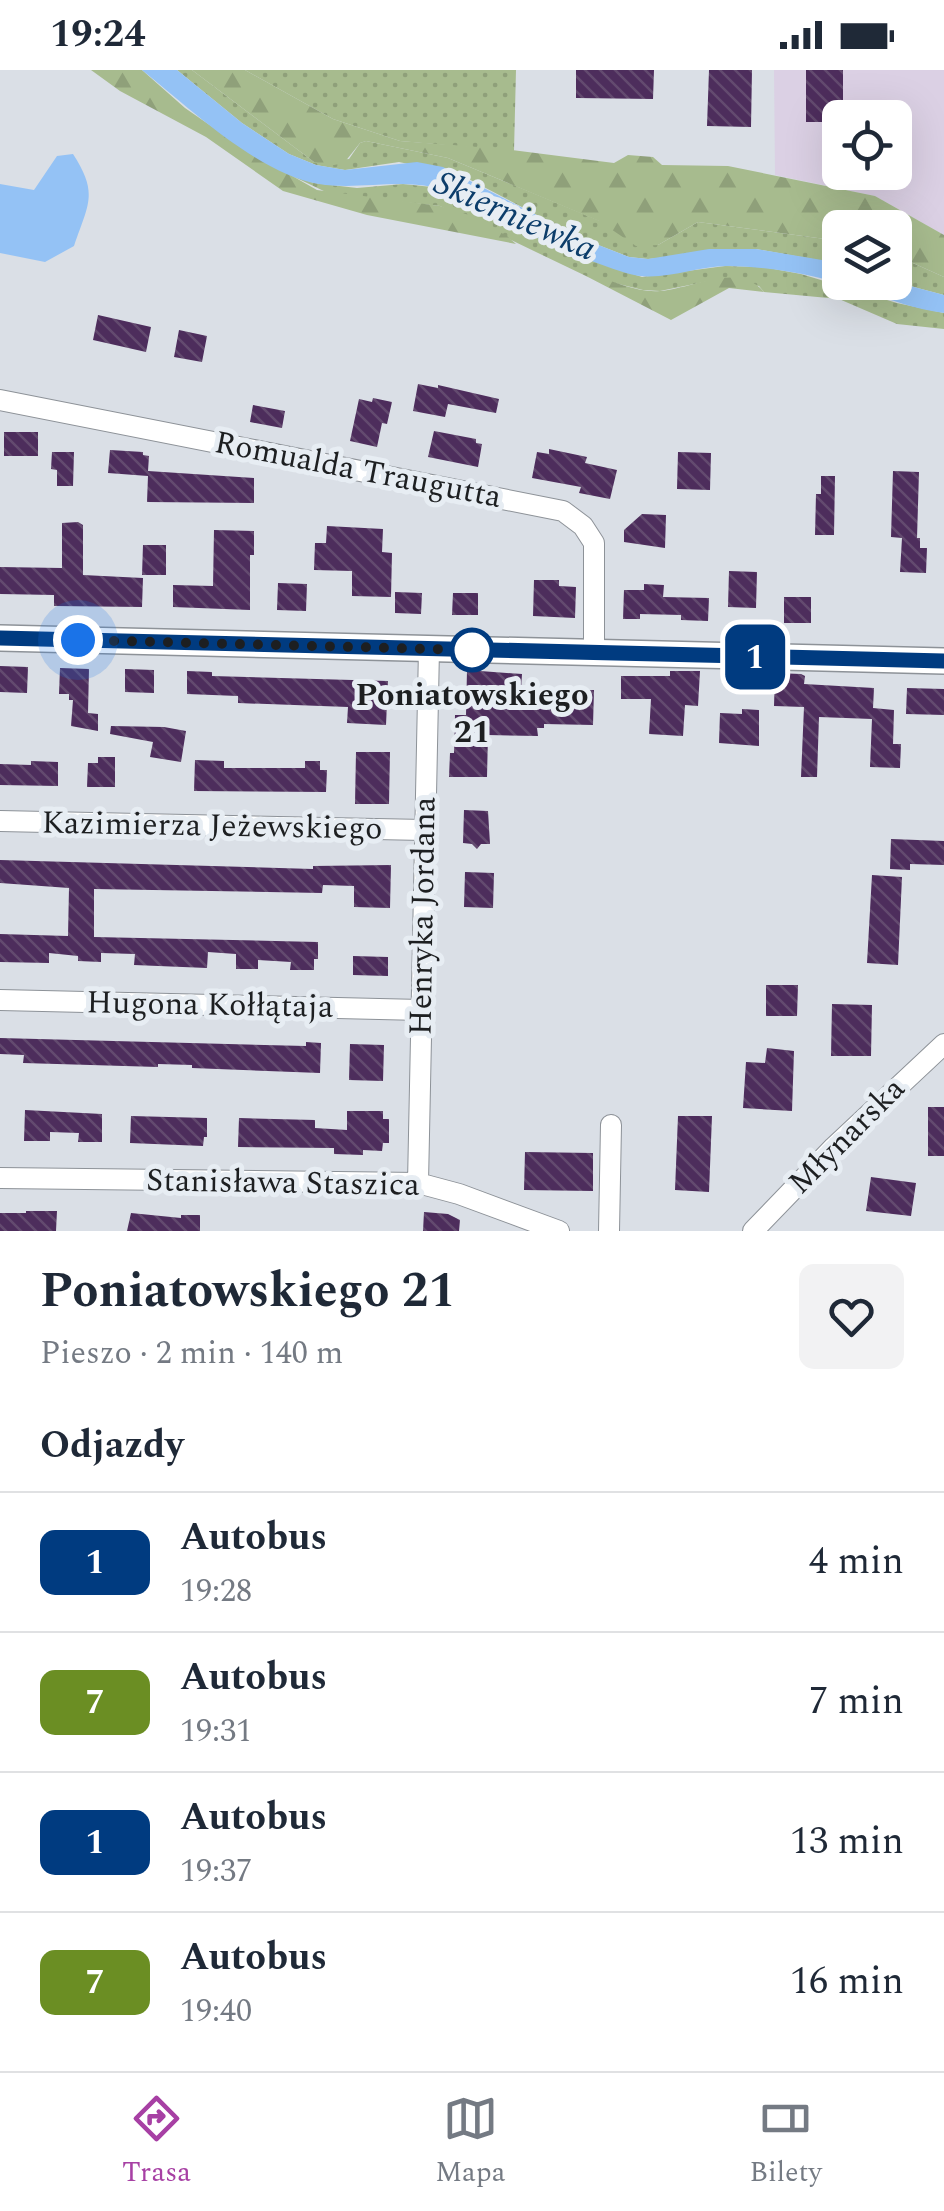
<!DOCTYPE html>
<html lang="pl">
<head>
<meta charset="utf-8">
<style>
  :root { --surface:#fff; --page:#f2f2f3; --text:#1f2937; --muted:#747a83; --line:#e0e1e3; --accent:#a740a4 }
  body { margin:0; font-family:Spectral,serif; background:var(--page); color:var(--text); height:100vh; display:flex; flex-direction:column; font-size:38px; white-space:nowrap }
  * { box-sizing:border-box; margin:0 }
  p { font-size:32px; color:var(--muted) }
  .icon { flex:none; width:55px; height:55px; fill:none; stroke:currentColor; stroke-width:2; stroke-linecap:round; stroke-linejoin:round }
  .map { position:relative; height:1161px; overflow:hidden }
  .sheet { display:flex; flex-direction:column; background:var(--surface); flex:1 }
  .sheet>* { flex:none }
  .badge { padding:0 20px; border-radius:15px; font-size:35px; line-height:65px }
  .tools { position:absolute; left:822px; top:30px; display:grid; gap:20px }
  .tools a { display:grid; place-items:center; width:90px; height:90px; border-radius:15px; background:var(--surface); box-shadow:0 10px 40px #0002; font-size:50px }
  .you { position:absolute; width:50px; height:50px; margin:-25px; border:8px solid #fff; border-radius:50%; background:#1a73e8; box-shadow:0 0 0 15px #1a73e833 }
  .map>.badge { position:absolute; translate:-50% -50%; box-shadow:0 0 0 5px #fff }
  h2 { padding:0 40px; font-size:38px; line-height:90px }
  .round { display:grid; place-items:center; flex:none; width:105px; height:105px; border-radius:15px; background:var(--page) }
  .head { display:flex; align-items:center; justify-content:space-between; height:170px; padding:0 40px }
  h1 { font-size:48px; font-weight:700; line-height:75px }
  ul { padding:0; list-style:none }
  li { display:flex; align-items:center; gap:30px; height:140px; padding:0 40px; border-top:2px solid var(--line) }
  li div { flex:1 }
  li b { display:block; font-size:38px }
  li em { font-style:normal }
  li .badge { min-width:110px; font-weight:700; text-align:center }
  .status { display:flex; justify-content:space-between; align-items:center; height:70px; padding:0 50px; background:var(--surface); direction:ltr }
  .status svg { height:28px; fill:currentColor }
  .tab-bar { display:flex; justify-content:space-around; align-items:center; height:140px; border-top:2px solid var(--line); background:var(--surface); font-size:28px; color:var(--muted) }
  .tab-bar a { display:grid; justify-items:center; gap:5px }
  .tab-bar .active { color:var(--accent) }
  .map>svg:first-child { display:block }
</style>
</head>
<body>
<div class="status"><b>19:24</b><svg viewBox="0 0 49 12"><path d="M0 12V9h3v3zM5 12V6h3v6zM10 12V3h3v9zM15 12V0h3v12zM26 1h20v11H26zM47 4h2v5h-2z"/></svg></div>
<div class="map">
<svg width="944" height="1161" viewBox="0 0 944 1161">
  <defs>
    <pattern id="grass-dots" width="8" height="8" patternUnits="userSpaceOnUse" patternTransform="scale(2.5)"><rect width="8" height="8" fill="#a7bb8e"/><path d="M2 2h.1M6 6h.1" fill="none" stroke="#8fa07a" stroke-width="1.8" stroke-linecap="round"/></pattern>
    <pattern id="forest-firs" width="22" height="20" patternUnits="userSpaceOnUse" patternTransform="scale(2.5)"><rect width="22" height="20" fill="#a7bb8e"/><path d="M5 1l3.5 6h-7zM16 11l3.5 6h-7z" fill="#8fa07a"/></pattern>
    <pattern id="building-back-hatch" width="6" height="6" patternUnits="userSpaceOnUse" patternTransform="scale(2.5)"><rect width="6" height="6" fill="#4d2d5c"/><path d="M-1 5l2 2M0 0l6 6M5-1l2 2" fill="none" stroke="#634a6f"/></pattern>
  </defs>
  <rect width="100%" height="100%" fill="#dadfe6"/>
  <path fill="#dbd0e4" fill-rule="evenodd" d="M774 0H944V165L875 126 775 105ZM840 48H895V102H840Z"/>
  <path fill="url(#grass-dots)" d="M177 0H192L314 92 349 89 360 73 366 71 448 88 658 175 698 152 840 171V194L756 179 648 189 629 187 583 169 461 105 399 92 345 100 316 95 289 84 242 53Z
    M245 0H516L514 81 400 71 333 49Z
    M282 101 314 113 357 118 403 114 432 117 573 184 642 207 725 196 763 197 801 204 897 233 944 243V259L897 254 839 229 764 222 759 216 714 210 660 221 643 220 586 206 440 136 330 124Z
    M895 185 944 207V225L895 212Z"/>
  <path fill="url(#forest-firs)" d="M91 0H142L185 38 243 78 317 120 440 136 469 145 507 166 516 174 367 145 283 121 206 67 120 21Z
    M192 0H245L333 49 400 71 504 79 614 93 628 85 653 87 662 95 728 96 875 126 944 165V207L895 185V158H840V171L698 152 658 175 636 176 599 151 448 88 366 71 360 73 344 93 329 96 314 92Z
    M592 205C613 211 638 223 660 221 692 219 739 191 764 222L729 218 671 250 586 206Z"/>
  <path fill="#94c2f5" d="M142 0H177L242 53 289 84 316 95 345 100 417 92 443 97 583 169 629 187 648 189 709 179H756L834 192 840 194V212H895L944 225V243C915 239 891 230 864 221 821 206 776 197 730 196 695 195 661 214 626 203 587 191 550 174 514 157 487 144 461 124 432 117 396 109 357 120 319 114 260 105 188 37 142 0Z
    M73 84C99 124 88 134 74 176L45 192 0 183V114L34 120 57 86Z"/>
  <path fill="url(#building-back-hatch)" d="M576 0H654L653 29 576 28Z
    M709 0H752L751 57 707 56Z
    M806 0H843V48L840 52H806Z
    M98 245 151 257 146 282 93 270Z
    M179 260 207 266 202 292 174 287Z
    M418 314 438 318V315L499 329 496 343 448 334 445 347 413 341Z
    M373 328 392 332 387 354 382 353 377 377 350 371 359 329 372 332Z
    M253 335 285 341 282 358 250 352Z
    M434 361 476 369V373L482 374 478 397 428 387Z
    M4 362H38V386H4Z
    M549 379 587 387 585 393 617 400 610 429 579 423 581 417 532 408 537 382 549 384Z
    M110 380 143 382V385L149 386 148 401 254 408V433L147 432 148 406 108 403Z
    M52 382H74L73 416H57V400L51 399Z
    M678 382 711 383 710 420 677 419Z
    M893 401 919 402 917 468H920V478H927L926 503 900 502 902 468 891 467Z
    M821 406H835L834 465H815L816 424H821Z
    M642 444 666 445 665 478 624 472V460Z
    M78 452 83 455V505L143 508 142 537 54 536V525L0 524V497L62 498V453Z
    M327 456 383 459 382 482 392 483 391 527 352 526V501L314 500 315 473H326Z
    M214 460 254 461V485H250V540L173 537V515L213 516Z
    M143 475H166V505H142Z
    M729 501 757 502 756 538 728 537Z
    M534 510H559V516L576 517 575 548 533 546Z
    M278 513 307 514 306 541 277 540Z
    M644 514 664 515 663 527 709 528 708 551 681 550V545L640 544V549H623L624 520H644Z
    M395 522 422 523 421 544 395 543Z
    M453 523H478V545H452Z
    M784 527H811V553H784Z
    M0 596 28 597 27 623 0 622Z
    M60 598 89 599 88 643 98 644V661L71 656 73 630H69V624H59Z
    M125 599 154 600V623L125 622Z
    M467 600 522 604 521 620H594L593 655 544 654V658H537L538 666 488 665 487 707H449L450 683H454L455 645H466Z
    M187 601 212 602V606L388 611 386 655 347 653 348 637 238 633V626L187 624Z
    M670 601H700L698 636 685 635 683 666 649 664 651 629H621V606H670Z
    M775 603 801 604 805 606 804 614 874 618 873 638 894 640 893 674H901L900 698 870 697 872 649 819 647 817 707H801L804 637 774 636Z
    M907 618 944 619V645L906 644Z
    M742 639 759 640V676L719 673 720 643 742 644Z
    M111 656 164 657 186 661 181 692 150 687 153 672 110 664Z
    M356 682H390L389 734H355Z
    M98 687H115V717H87L88 693H98Z
    M195 690 224 691V698H305V691H320V700H327L326 722 194 721Z
    M31 691 58 692V716L0 715V694L31 695Z
    M464 740 488 741 490 774H481L477 779 472 774 463 773Z
    M891 769 944 771V795L910 794V800L890 799Z
    M0 790 313 799V796L391 795 390 838 354 837V816L323 815 322 823 94 819V867L318 872V889H314V900H290L291 892 258 890V899H236V884L208 882 207 898 134 895 135 884 101 883V892L78 891V886L49 883V893L0 892V864L68 866 69 818 0 813Z
    M465 802 494 803 493 838 464 837Z
    M872 805 902 807 898 895 867 893Z
    M353 886 388 887V906L353 905Z
    M766 915H798L797 946H766Z
    M832 934 872 935 871 986H831Z
    M0 968 306 976V972L321 973 320 1003 192 998V995L158 994V997L23 993 24 985 0 984Z
    M350 974 384 975 383 1011 349 1010Z
    M767 978 794 981 792 1041 743 1038 746 992 765 993Z
    M928 1037H944V1086H928Z
    M25 1040 102 1044V1072H78L79 1063 50 1062V1071H24Z
    M347 1041H383V1049H389V1073H383L382 1081 363 1080V1085L334 1084V1078L238 1077 239 1048 315 1050V1058L347 1060Z
    M131 1046 207 1048V1067H204L203 1076 130 1073Z
    M678 1046H712L709 1122 675 1120Z
    M525 1082 593 1083V1121L524 1120Z
    M871 1107 916 1113 911 1146 866 1141Z
    M26 1141H57L56 1161H0V1143H26Z
    M424 1142 448 1144 460 1150 459 1161H423Z
    M131 1143 181 1148V1145H200V1161H127Z"/>
  <g fill="none" stroke-linecap="round" stroke-linejoin="round">
    <g stroke="#8d9298" stroke-width="22">
      <path id="minor" d="M0 330 563 441 583 456 594 473V583
        M0 751 424 760
        M0 930 421 940
        M0 1108 418 1113 459 1124 559 1161
        M418 1113 429 579
        M609 1161 611 1055
        M753 1161 834 1077 944 974"/>
    </g>
    <g stroke="#8d9298" stroke-width="28">
      <path id="tertiary" d="M0 568 944 591"/>
    </g>
    <use href="#minor" stroke="#fff" stroke-width="20"/>
    <use href="#tertiary" stroke="#fff" stroke-width="25"/>
  </g>
  <g fill="none" stroke-linecap="round" stroke-linejoin="round">
    <g stroke="#fff" stroke-width="22">
      <path id="line" d="M0 568 944 591"/>
    </g>
    <use href="#line" stroke="#003b80" stroke-width="15"/>
    <path stroke="#1d1f21" stroke-width="10" stroke-dasharray="0 18" d="M78 570 472 580"/>
  </g>
  <circle fill="#fff" stroke="#003b80" stroke-width="5" cx="472" cy="580" r="20"/>
  <g text-anchor="middle" dominant-baseline="central" stroke-width="10" stroke-linejoin="round" paint-order="stroke">
    <g font-size="32" fill="#1d1f21" stroke="#e7edf3">
      <text transform="translate(358 400) rotate(11)">Romualda Traugutta</text>
      <text transform="translate(212 756) rotate(1)">Kazimierza Jeżewskiego</text>
      <text transform="translate(423 846) rotate(-89)">Henryka Jordana</text>
      <text transform="translate(210 935) rotate(1)">Hugona Kołłątaja</text>
      <text transform="translate(847 1066) rotate(-45)">Młynarska</text>
      <text transform="translate(283 1113) rotate(1)">Stanisława Staszica</text>
    </g>
    <g font-size="32" font-weight="bold" fill="#1d1f21" stroke="#e7edf3">
      <text x="472" y="625">Poniatowskiego<tspan x="472" dy="37">21</tspan></text>
    </g>
    <g font-size="35" font-style="italic" fill="#0c3d6a" stroke="#e7edf3">
      <text transform="translate(515 146) rotate(24)">Skierniewka</text>
    </g>
  </g>
</svg>
<div class="tools">
<a><svg class="icon" aria-label="locate" viewBox="0 0 24 24"><circle cx="12" cy="12" r="6"/><path d="M12 2v4M12 18v4M2 12h4M18 12h4"/></svg></a>
<a><svg class="icon" aria-label="layers" viewBox="0 0 24 24"><path d="M12 4l9 5-9 5-9-5zM3 14l9 5 9-5"/></svg></a>
</div>
<div class="you" style="left:78px;top:570px"></div>
<b class="badge" style="left:755px;top:587px;background:#003b80;color:#fff">1</b>
</div>
<section class="sheet">
<div class="head"><div><h1>Poniatowskiego 21</h1><p>Pieszo · 2 min · 140 m</p></div><a class="round"><svg class="icon" aria-label="heart" viewBox="0 0 24 24"><path d="M12 20l-8-8c-3-5 5-10 8-4 3-6 11-1 8 4z"/></svg></a></div>
<h2>Odjazdy</h2>
<ul>
<li><span class="badge" style="background:#003b80;color:#fff">1</span><div><b>Autobus</b><p>19:28</p></div><em>4 min</em></li>
<li><span class="badge" style="background:#6b8e23;color:#fff">7</span><div><b>Autobus</b><p>19:31</p></div><em>7 min</em></li>
<li><span class="badge" style="background:#003b80;color:#fff">1</span><div><b>Autobus</b><p>19:37</p></div><em>13 min</em></li>
<li><span class="badge" style="background:#6b8e23;color:#fff">7</span><div><b>Autobus</b><p>19:40</p></div><em>16 min</em></li>
</ul>
</section>
<nav class="tab-bar">
<a class="active"><svg class="icon" aria-label="directions" viewBox="0 0 24 24"><path d="M12 3l9 9-9 9-9-9zM9 14v-3h6M13 9l2 2-2 2"/></svg>Trasa</a>
<a><svg class="icon" aria-label="map" viewBox="0 0 24 24"><path d="M3 6l6-2 6 2 6-2v14l-6 2-6-2-6 2zM9 4v14M15 6v14"/></svg>Mapa</a>
<a><svg class="icon" aria-label="tickets" viewBox="0 0 24 24"><path d="M3 7h18v10H3zM15 7v10"/></svg>Bilety</a>
</nav>
</body>
</html>
